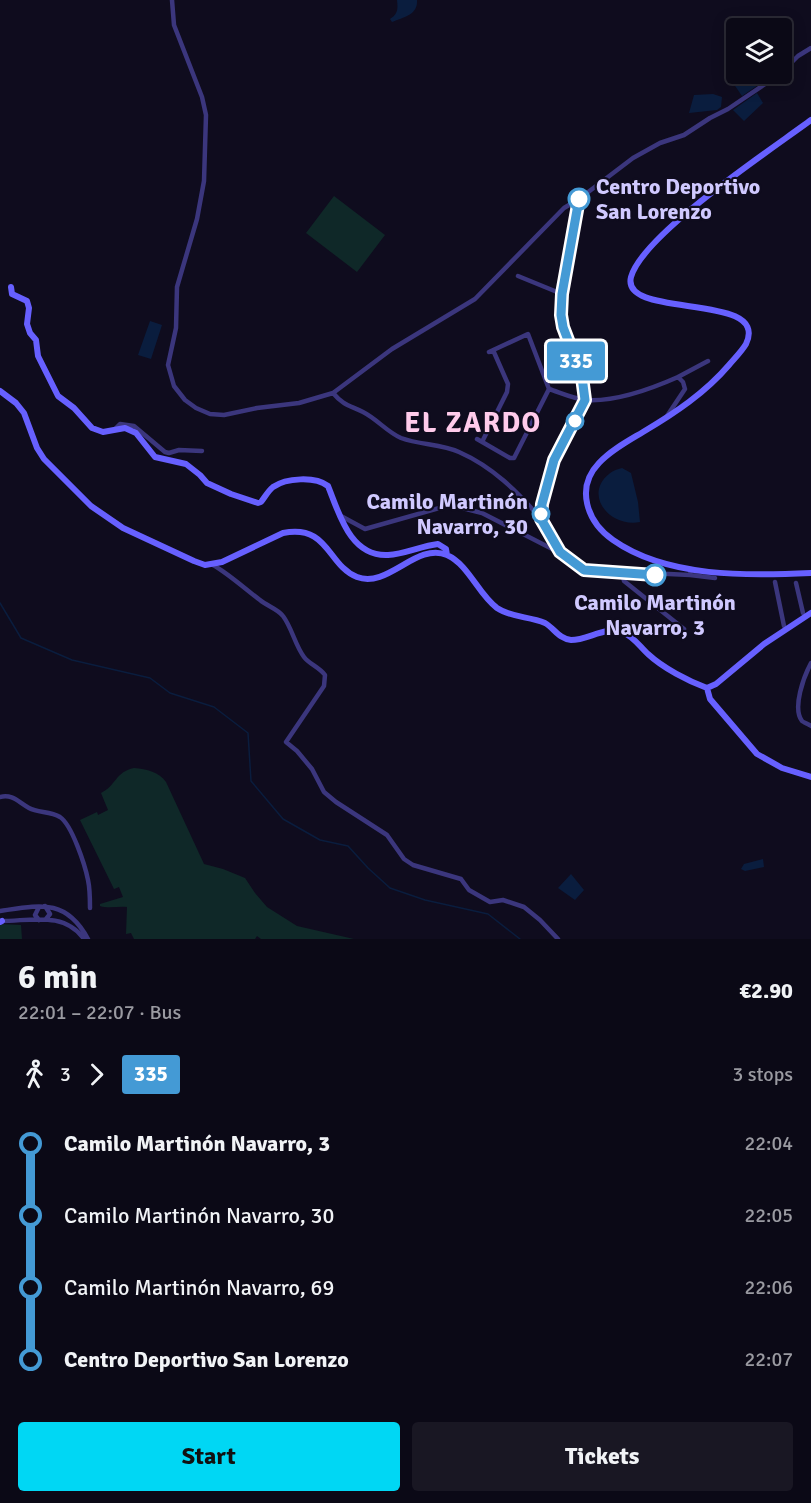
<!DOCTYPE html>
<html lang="en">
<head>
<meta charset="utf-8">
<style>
  :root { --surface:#0b0916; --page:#191723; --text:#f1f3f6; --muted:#9a9aa1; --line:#2b2a35; --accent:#00d7f4 }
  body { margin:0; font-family:Signika,sans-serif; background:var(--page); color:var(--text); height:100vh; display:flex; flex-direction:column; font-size:22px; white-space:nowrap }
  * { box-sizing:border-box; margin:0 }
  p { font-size:20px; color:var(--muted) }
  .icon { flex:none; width:33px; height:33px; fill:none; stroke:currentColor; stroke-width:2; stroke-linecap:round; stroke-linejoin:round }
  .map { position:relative; height:939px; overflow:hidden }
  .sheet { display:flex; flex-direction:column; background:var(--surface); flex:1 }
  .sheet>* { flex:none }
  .badge { padding:0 12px; border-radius:4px; font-size:21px; line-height:39px }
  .controls { position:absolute; left:726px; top:18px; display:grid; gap:12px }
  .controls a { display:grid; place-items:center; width:66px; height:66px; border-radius:6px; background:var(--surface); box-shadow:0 3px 15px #0003,0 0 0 2px var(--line); font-size:30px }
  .map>.badge { position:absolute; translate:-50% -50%; box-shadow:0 0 0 3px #fff }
  .legs { display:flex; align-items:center; gap:9px; height:66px; padding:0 18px; font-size:20px }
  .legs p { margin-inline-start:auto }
  .summary { display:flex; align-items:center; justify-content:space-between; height:102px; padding:0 18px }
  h1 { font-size:33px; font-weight:700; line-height:45px }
  .primary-button { display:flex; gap:12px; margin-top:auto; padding:12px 18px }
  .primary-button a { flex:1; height:69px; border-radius:6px; background:var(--accent); color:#111; font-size:24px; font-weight:700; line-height:69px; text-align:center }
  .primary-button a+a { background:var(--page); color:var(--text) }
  ul { padding:0 18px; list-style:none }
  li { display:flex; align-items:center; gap:21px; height:72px; font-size:22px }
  li i { display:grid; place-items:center; width:9px; height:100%; margin:0 8px; background:currentColor }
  li i::after { content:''; width:15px; height:15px; margin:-8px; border:4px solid; border-radius:50%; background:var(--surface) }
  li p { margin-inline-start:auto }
  li:first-child i { background:linear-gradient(#0000 50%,currentColor 0) }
  li:last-child i { background:linear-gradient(currentColor 50%,#0000 0) }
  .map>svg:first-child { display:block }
</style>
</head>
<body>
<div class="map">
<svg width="811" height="939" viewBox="0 0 811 939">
  <rect width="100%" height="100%" fill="#0f0c1e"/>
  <path fill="#0f2828" d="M334 196 385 235 357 272 306 233Z
    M134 768C147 769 159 772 166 782L204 864 223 869 245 878 255 893 267 907 297 926 354 939H261L257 936 255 939H134L131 933 126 934 127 907C118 906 109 909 100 906V904L123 897 119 887 114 889 80 820 97 812 98 815 108 810 101 793C116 786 115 772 134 768Z
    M0 924 21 925 22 939H0Z"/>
  <path fill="#0a1d3e" d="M397 0H417C418 15 404 17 392 22L390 19C398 14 398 9 397 0Z
    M740 74H764L767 79 742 96 731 80Z
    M757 93 763 103 744 121 733 110Z
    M713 94 722 97 721 107 717 110 689 113 694 95Z
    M150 321 162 325 151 359 138 355Z
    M622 468 631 473 638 502 640 522C610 528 583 495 609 474 612 471 618 469 622 468Z
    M763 859 764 867 745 871 741 869 744 864Z
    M571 874 584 890 575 900 558 888Z"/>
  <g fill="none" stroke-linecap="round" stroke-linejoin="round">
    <path stroke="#0a1d3e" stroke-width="1.5" d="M0 603 21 638 72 660 150 678 170 693 214 707 248 733 251 781 283 819 320 840 348 846 368 868 390 888 425 900 488 914 520 939"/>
    <path stroke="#3b367d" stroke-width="4.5" d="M172 0 174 25 202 97 206 115 204 181 197 219 177 287 176 328 168 365 174 386 185 400 196 408 210 414 224 415 257 408 299 403 333 393 392 349 475 299 564 208 579 199 633 158 660 143 684 135 710 118 728 109 780 74
      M782 72 798 56 811 48
      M579 199 562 294 561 315 563 327 582 377 585 400 554 460 542 504 541 519 560 553 584 570 690 575 691 569
      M518 276 562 294
      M678 377 708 361
      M549 389C561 393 574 399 586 400 616 402 651 389 678 377L683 382 685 389 667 416
      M333 393C344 406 349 405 363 412 377 419 387 432 401 438 420 445 441 444 459 452 493 467 518 492 541 519
      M116 428 120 424 134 426 165 452 169 453 179 450 202 451
      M477 439 510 458H514L549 389 528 334 489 352
      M482 442 507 392 508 384 493 350
      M341 516 365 529 450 505 482 513 560 553
      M213 565C229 574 245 589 260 600 267 606 278 609 283 616 292 628 295 645 304 657 309 664 319 667 325 675L324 686 286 742 297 751 312 769 324 792 336 802 387 835 404 859 413 865 461 879 469 890 490 902 503 900 524 907 540 920 558 939
      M622 573 624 581 684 629
      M690 575 715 578
      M775 582 784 626
      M796 583 803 613
      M811 663C804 676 792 708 802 721 803 722 810 725 811 726
      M0 797C13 794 18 802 29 808 38 813 50 811 60 817 72 825 85 865 88 880 90 889 90 898 90 908
      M45 906 50 914 46 919
      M39 907 35 915 39 920
      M0 911C40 905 66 898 88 939
      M1 921C31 921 64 911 84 939"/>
    <path stroke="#6760ff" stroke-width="6" d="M811 120C772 149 643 234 631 277 620 320 771 291 746 344 742 351 734 359 729 365 705 393 675 413 643 432 628 441 611 450 599 463 575 488 587 522 613 540 667 578 748 576 811 573
      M11 287 12 294 27 301 29 308 27 324 30 333 36 340 38 356 58 396 74 408 92 428 103 432 125 428 136 433 155 457 186 464 200 475 207 483 231 494 258 503 261 502C265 497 268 491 273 487 286 478 315 476 328 486 339 513 350 557 388 555 405 554 421 546 438 544L446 549 447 555
      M0 391 16 403 24 413 37 448 44 459 91 506 123 528 194 561 205 565 222 562 283 533C329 524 327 565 357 577 388 589 416 542 447 555 469 565 478 594 497 608 512 618 529 616 545 623 554 628 559 639 571 640 589 640 606 625 624 633 634 637 640 647 648 654 663 668 688 681 707 688
      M707 688 710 699 757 754 782 768 811 777
      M707 688 716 684 764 644 811 613
      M0 922 2 921"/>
  </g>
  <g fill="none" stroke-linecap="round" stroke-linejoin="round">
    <g stroke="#fff" stroke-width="14">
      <path id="line-1" d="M579 199 562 294 561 315 563 327 582 377 585 400 554 460 542 504 541 519 560 552 584 570 655 575"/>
    </g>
    <use href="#line-1" stroke="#449ad5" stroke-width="9"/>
  </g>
  <g fill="#fff" stroke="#449ad5" stroke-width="3">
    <circle cx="579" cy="199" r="10"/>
    <circle cx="575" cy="421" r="8"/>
    <circle cx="541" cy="514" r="8"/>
    <circle cx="655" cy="575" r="10"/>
  </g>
  <g text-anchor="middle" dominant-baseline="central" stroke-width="4.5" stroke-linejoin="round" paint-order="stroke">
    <g font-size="22" font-weight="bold" fill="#d0c9ff" stroke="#0f0c1e" text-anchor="start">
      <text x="596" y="186">Centro Deportivo<tspan x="596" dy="25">San Lorenzo</tspan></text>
      <text x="528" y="501" text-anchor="end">Camilo Martinón<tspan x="528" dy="25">Navarro, 30</tspan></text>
      <text x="655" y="602" text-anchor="middle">Camilo Martinón<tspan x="655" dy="25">Navarro, 3</tspan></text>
    </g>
    <g font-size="28" font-weight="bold" letter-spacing="1.5" fill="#ffcbeb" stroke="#0f0c1e">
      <text x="473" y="423">EL ZARDO</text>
    </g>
  </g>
</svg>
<div class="controls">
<a><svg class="icon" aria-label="layers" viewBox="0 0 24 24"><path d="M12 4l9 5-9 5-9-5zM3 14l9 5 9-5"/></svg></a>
</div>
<b class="badge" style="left:576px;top:361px;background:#449ad5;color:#fff">335</b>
</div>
<section class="sheet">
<div class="summary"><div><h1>6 min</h1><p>22:01 – 22:07 · Bus</p></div><b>€2.90</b></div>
<div class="legs"><svg class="icon" aria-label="walk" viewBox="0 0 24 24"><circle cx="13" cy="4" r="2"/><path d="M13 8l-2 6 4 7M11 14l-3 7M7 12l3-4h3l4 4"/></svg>3<svg class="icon" aria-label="forward" viewBox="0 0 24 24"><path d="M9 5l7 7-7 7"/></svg><b class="badge" style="background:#449ad5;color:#fff">335</b><p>3 stops</p></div>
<ul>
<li><i style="color:#449ad5"></i><b>Camilo Martinón Navarro, 3</b><p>22:04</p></li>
<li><i style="color:#449ad5"></i><span>Camilo Martinón Navarro, 30</span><p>22:05</p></li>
<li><i style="color:#449ad5"></i><span>Camilo Martinón Navarro, 69</span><p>22:06</p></li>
<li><i style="color:#449ad5"></i><b>Centro Deportivo San Lorenzo</b><p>22:07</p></li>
</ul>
<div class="primary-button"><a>Start</a><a>Tickets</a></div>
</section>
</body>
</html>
